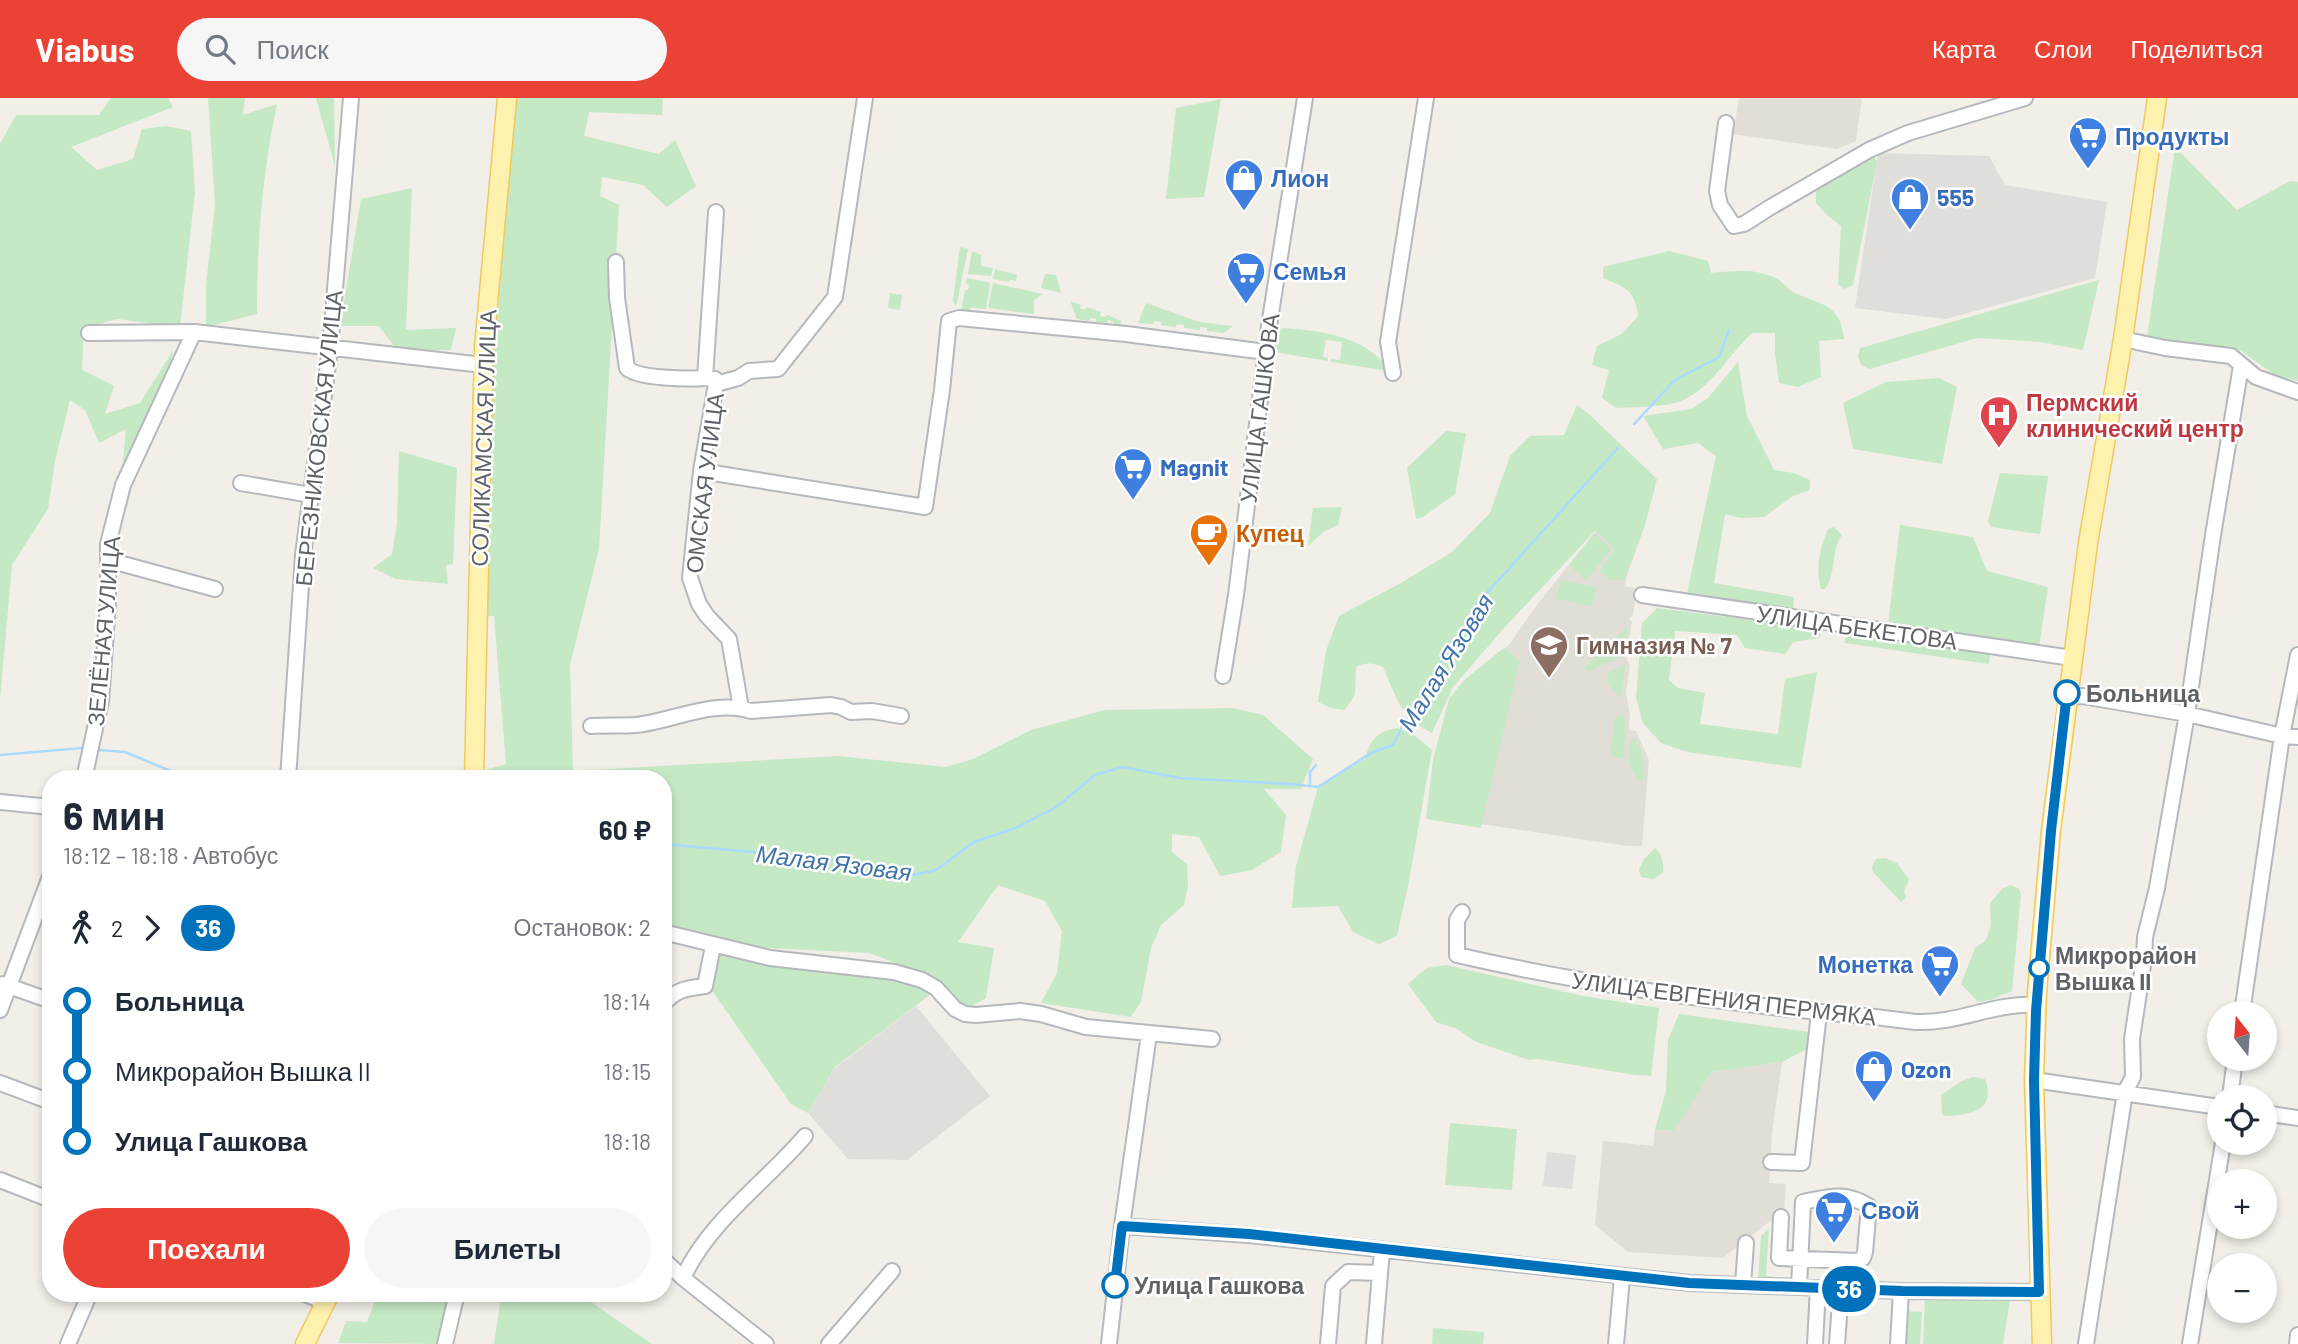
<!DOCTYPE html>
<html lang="ru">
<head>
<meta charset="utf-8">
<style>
  :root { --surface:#fff; --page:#f6f6f7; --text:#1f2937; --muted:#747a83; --accent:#ea4335 }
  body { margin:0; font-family:Barlow,sans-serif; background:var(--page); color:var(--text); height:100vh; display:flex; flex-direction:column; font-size:26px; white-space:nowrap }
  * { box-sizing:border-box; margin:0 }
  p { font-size:23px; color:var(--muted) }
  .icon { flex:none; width:38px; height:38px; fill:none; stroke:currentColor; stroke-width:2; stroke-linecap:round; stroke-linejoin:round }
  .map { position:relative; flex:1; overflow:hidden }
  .details { position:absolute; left:42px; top:672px; width:630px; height:532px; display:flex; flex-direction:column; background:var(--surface); border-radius:28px; box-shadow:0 4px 10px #0003 }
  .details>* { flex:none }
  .badge { padding:0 14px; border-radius:23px; font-size:24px; line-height:46px }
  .needle { width:46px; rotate:343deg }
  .buttons { position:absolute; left:2207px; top:903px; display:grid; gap:14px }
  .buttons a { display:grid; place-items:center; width:70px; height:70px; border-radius:50%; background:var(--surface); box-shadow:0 4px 10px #0003; font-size:35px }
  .map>.badge { position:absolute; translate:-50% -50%; box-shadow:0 0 0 4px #fff }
  .legs { display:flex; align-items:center; gap:10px; height:77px; padding:0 21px; font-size:23px }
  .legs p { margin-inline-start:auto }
  .summary { display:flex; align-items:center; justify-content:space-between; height:119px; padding:0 21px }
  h1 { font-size:38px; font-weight:700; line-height:52px }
  .action { display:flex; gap:14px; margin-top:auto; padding:14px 21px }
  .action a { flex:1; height:80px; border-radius:42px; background:var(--accent); color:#fff; font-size:28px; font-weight:700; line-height:80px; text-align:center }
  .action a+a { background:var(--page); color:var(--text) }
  ul { padding:0 21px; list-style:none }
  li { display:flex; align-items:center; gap:24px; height:70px; font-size:26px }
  li i { display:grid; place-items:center; width:10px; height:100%; margin:0 9px; background:currentColor }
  li i::after { content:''; width:18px; height:18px; margin:-9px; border:5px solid; border-radius:50%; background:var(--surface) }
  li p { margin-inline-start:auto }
  li:first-child i { background:linear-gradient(#0000 50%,currentColor 0) }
  li:last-child i { background:linear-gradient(currentColor 50%,#0000 0) }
  header { display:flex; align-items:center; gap:42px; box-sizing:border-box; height:98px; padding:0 35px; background:var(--accent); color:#fff }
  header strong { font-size:33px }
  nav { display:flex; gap:38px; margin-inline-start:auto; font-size:24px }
  .search { width:490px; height:63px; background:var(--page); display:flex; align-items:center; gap:18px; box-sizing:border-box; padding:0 24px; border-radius:38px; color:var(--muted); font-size:26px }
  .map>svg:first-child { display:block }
</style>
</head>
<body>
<header>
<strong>Viabus</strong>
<div class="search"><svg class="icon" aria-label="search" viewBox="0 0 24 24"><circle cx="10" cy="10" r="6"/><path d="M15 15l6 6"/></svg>Поиск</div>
<nav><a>Карта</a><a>Слои</a><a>Поделиться</a></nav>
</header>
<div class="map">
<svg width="2298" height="1246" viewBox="0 0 2298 1246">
  <rect width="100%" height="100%" fill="#f1efe8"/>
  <path fill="#e0deda" d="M1878 55 1989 58 2005 87 2107 104 2095 180 1946 221 1855 210Z
    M916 908 990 998 907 1062 848 1061 808 1015 835 970Z
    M1547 1054 1576 1057 1572 1091 1543 1088Z"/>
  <path fill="#e1ded6" d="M1739 0H1862L1856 43 1837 51 1733 36Z
    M1599 429 1632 444 1625 488 1637 490 1633 517 1629 521 1632 524 1626 560 1630 567 1626 595 1630 617 1629 632 1636 633 1649 662 1642 748H1627L1428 718 1450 602 1454 595 1509 547 1536 508Z
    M1782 964 1772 1035 1769 1085 1786 1086 1784 1112 1723 1160 1628 1154 1595 1127 1603 1043 1653 1048 1655 1031 1674 1033 1712 974Z"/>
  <path fill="#c5e8c5" d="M111 0H168L173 9 71 49 97 72 133 61 142 31 166 28 191 33 195 94 180 229 117 221 84 230 82 272 114 288 105 316 140 305 174 251C161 295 153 337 122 372L126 331 99 345 85 312 70 302 55 363 48 411 12 467 0 601V46L16 17H99Z
    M208 0H245L243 17 277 6C262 77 257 144 257 216L206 229V187L215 106Z
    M316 0H334L335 68Z
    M517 0H663L662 17 589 14 584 38 659 56 675 42 696 88 667 109 643 87 602 79 600 98 619 107 599 451 570 567 573 673 837 658 946 669 973 661 1031 632 1105 612 1233 610 1263 617 1313 661 1301 691H1264L1286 717 1281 754 1252 772 1220 778 1199 739 1172 736V754L1187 766 1188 787 1184 807 1161 827 1151 850 1141 904 1131 919 1041 905 1057 875 1062 833 1045 803 998 787 958 844 994 850 986 900 967 911 928 877 869 855 749 849 663 828V681H478V674L506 666 494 518H481L490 266Z
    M1221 1 1204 99 1166 101 1176 10Z
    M2175 49 2237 112 2290 83 2298 84V283L2275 277 2241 253 2147 239Z
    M1874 58 1877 64 1853 187 1844 191 1838 186 1841 128 1827 117 1816 105V93Z
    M412 90 406 232 456 230 451 252H397L379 228H340L361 101Z
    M960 149 968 151 956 209 953 202Z
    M972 153 981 157V168L993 170 991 178 968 176Z
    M1669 153 1708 163 1711 175C1732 173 1756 170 1776 180 1784 184 1789 193 1797 196 1825 208 1840 207 1844 241L1819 243 1821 279 1798 289 1779 285 1775 256V235H1752C1729 256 1712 290 1681 303 1667 309 1632 309 1616 310L1602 300 1609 272 1592 267 1597 248 1622 236 1638 218C1635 192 1626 190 1603 180V169Z
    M995 171 1017 177 1016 183 1010 182 1009 184 993 181Z
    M1045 176 1056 177 1061 195 1041 190Z
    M967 180 990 185 986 211 971 209 970 214 961 213 965 192H968L969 186 966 185Z
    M2099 182 2083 252 2041 244 1977 240 1869 271 1861 267 1858 258 1860 250Z
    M993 185 1043 196 1034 202V216L988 210Z
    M890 195 902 197 900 212 888 210Z
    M1070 203 1081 207 1080 210 1085 212 1087 209 1101 214 1100 218 1105 219 1107 217 1121 223 1120 226 1126 228 1114 226V224L1108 222 1107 225 1096 224V221L1090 220 1089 223 1077 221Z
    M1146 205 1199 224 1233 228 1224 235 1207 233V230L1200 229V232L1184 230V227L1177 226 1176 229 1161 227V224L1154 223 1153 226 1138 225Z
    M1271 230C1309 230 1369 237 1389 273L1331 264V261L1340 262 1342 244 1326 242 1323 259 1328 260V263L1269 253Z
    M1738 264 1747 318 1774 372 1794 375 1810 382V392L1793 398 1764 419 1741 420 1725 416 1714 485 1794 499 1793 511 1687 495 1716 358 1698 345 1663 351 1643 318 1691 311 1708 300Z
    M1939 280 1957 289 1942 366 1853 351 1843 305 1886 284Z
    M1577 307 1591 318 1657 381 1645 427 1625 482H1610L1599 474 1615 451 1596 432 1503 531 1453 589 1432 635C1401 620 1396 599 1383 569 1373 565 1366 564 1356 569L1355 596 1345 612 1331 610 1318 604 1326 553 1339 518 1399 486 1452 454 1490 415 1510 358 1530 338 1564 337Z
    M1446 333 1466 335 1455 396 1423 419 1416 421 1407 370Z
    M399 353 457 370 453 466 446 467 448 486 396 481 373 470 392 456 397 426Z
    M2000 375 2048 378 2040 436 1991 429 1988 423Z
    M1342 409 1338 427 1323 434 1308 448 1313 410Z
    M1900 427 1973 439 1987 473 2048 489 2039 549 1888 526Z
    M1834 429 1842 437C1830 454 1837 475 1825 491H1821C1815 471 1820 450 1828 431Z
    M1594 436 1612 451 1586 482 1569 467Z
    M1560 482 1596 489 1592 508 1556 501Z
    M1657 510 1821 531 1820 540 1793 544 1785 556 1745 550 1737 537 1675 533 1669 582 1678 590 1705 595 1700 626 1778 636 1785 581 1817 574 1801 670 1687 654 1661 645 1643 625 1636 600 1642 525Z
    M1628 528 1623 557 1588 574 1585 569Z
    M1846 534 1990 556 1989 566 1845 545Z
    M1504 550 1520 562 1481 730 1426 721 1433 662 1449 601 1464 582Z
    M1625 567 1621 601 1607 585 1609 574Z
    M1622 616 1626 624 1624 656 1623 660H1615L1611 654 1614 621Z
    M1397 630 1413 636 1432 652 1409 783 1397 838 1379 846 1353 834 1338 808 1292 810 1296 768 1318 689 1365 661C1370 642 1376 634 1397 630Z
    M1635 641 1642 653 1645 682 1640 683C1627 669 1629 661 1631 642Z
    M1655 750C1662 756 1664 765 1663 774L1654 781 1641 779 1639 771 1644 761Z
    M1885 760 1897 765 1909 782 1904 793 1906 800 1901 804 1873 774 1872 768 1876 761Z
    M2011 787 2019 791 2021 796 2012 893 1990 902 1978 904 1961 886 1975 850 1986 842 1991 827 1990 805 2003 790Z
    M717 856 761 864 893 877 919 885 931 896 835 969 808 1015 791 1006 709 888Z
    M1446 867 1583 898 1659 910 1651 978 1635 977 1538 961 1529 962 1474 943 1457 931 1436 924 1408 886 1427 870Z
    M1679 916 1809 934 1807 951 1782 964 1712 974 1674 1033 1655 1031 1666 993 1668 942Z
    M1973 979 1985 981C1994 1005 1981 1014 1959 1017 1952 1017 1949 1019 1942 1017L1941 997 1960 984Z
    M1450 1025 1517 1031 1512 1092 1445 1087Z
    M1769 1130 1766 1178 1793 1180 1792 1185 1758 1182 1761 1138Z
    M378 1195H454L444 1246 338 1245 346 1223 367 1224Z
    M498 1195H594L591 1204 652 1246H494L501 1198Z
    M1925 1199 2010 1202 2003 1246H1923Z
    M1902 1213 1922 1214 1920 1246H1901Z
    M1433 1230 1484 1234 1483 1246H1432Z"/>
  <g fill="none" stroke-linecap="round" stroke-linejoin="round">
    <path stroke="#aadaff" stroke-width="2.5" d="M1634 326 1675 282 1719 259 1729 232
      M99 652 125 654 190 681
      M0 657 82 650
      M1310 688V674L1316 667
      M663 746 841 762 914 777 936 772 974 744 1016 730 1055 710 1095 677 1122 669 1180 680 1290 686 1318 689 1371 655 1393 647 1404 625 1420 605 1435 572 1464 534 1477 506 1618 350"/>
    <g stroke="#b5b8bc" stroke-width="18">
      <path id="minor" d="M1726 25 1717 93 1720 107 1734 128 1744 126 1769 110 1869 52 1908 35 2025 0
        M716 114 705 280 715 281 716 286 701 373 690 480 699 506 707 518 729 541 741 610
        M616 164 617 200 627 270C638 281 689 281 705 280
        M89 235 194 234 483 267
        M2123 241 2165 250 2231 258 2256 279 2298 294
        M1393 275 1388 244 1426 0
        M716 286 738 280 749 273 778 271 835 199 865 0
        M701 373 925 409 942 292 949 223 959 220 1126 236 1266 254
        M241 385 311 397
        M108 462 215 491
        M1642 497 2072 560
        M1223 578 1236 497 1269 228 1305 0
        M2066 599 2082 598 2187 616 2282 638 2298 639
        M591 628C606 627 621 628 636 627 673 623 714 601 751 613L831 607 841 609 851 614 872 613 901 618
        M84 681 101 603 108 506V446L123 387 194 234
        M288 681 303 457 330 251 351 0
        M0 704 51 709
        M1462 814 1457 822V857C1587 887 1719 905 1852 917 1874 918 1895 922 1916 924 1958 926 1995 904 2037 907
        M663 834 770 860 894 874 922 882 936 890 955 911 965 916 976 917 1020 913 1041 916 1086 929 1212 941
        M3 886 51 903
        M663 907C674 892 687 890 705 888L713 848
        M0 912 51 776
        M2242 915 2282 638 2298 557
        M2034 982 2219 1009
        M0 985 51 1004
        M2230 999 2235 961
        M2264 1015 2298 1020
        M1771 1064 1802 1065 1819 915
        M0 1082 51 1102
        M1781 1119 1779 1160 1858 1163 1863 1160 1865 1154 1869 1108C1842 1093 1831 1099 1803 1104L1799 1189
        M1122 1128 1249 1137 1689 1185 1901 1193 2039 1194
        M663 1161 683 1180 766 1246
        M683 1180C709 1123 765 1085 805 1038
        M1743 1187 1746 1145
        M302 1195 326 1204
        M68 1246 90 1195
        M445 1246 457 1195
        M829 1246 892 1173
        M1109 1246 1122 1128 1149 936
        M1328 1246 1333 1188 1348 1174 1380 1175
        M1374 1246 1382 1152
        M1616 1246 1622 1180
        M1815 1246 1818 1190
        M1837 1246 1841 1191
        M1898 1246 1901 1193
        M2086 1246 2125 994 2133 979 2132 941 2144 861 2145 839 2157 790 2187 616 2213 437 2241 268
        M2190 1246 2223 1045
        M2297 1246 2298 1237"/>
    </g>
    <g stroke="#f2c960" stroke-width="21">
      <path id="major" d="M474 681 484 249 507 0
        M305 1246 330 1195
        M2042 1246 2034 982 2037 894 2051 733 2088 445 2123 241 2157 0"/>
    </g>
    <use href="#minor" stroke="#fff" stroke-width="14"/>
    <use href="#major" stroke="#fff2af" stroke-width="18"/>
  </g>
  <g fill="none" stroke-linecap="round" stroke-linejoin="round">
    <g stroke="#fff" stroke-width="16">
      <path id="line-1" d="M1115 1187 1122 1128 1249 1136 1689 1185 1902 1193 2039 1194 2034 982 2036 913 2051 733 2067 595"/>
    </g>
    <use href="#line-1" stroke="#0072bc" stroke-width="10"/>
  </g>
  <defs>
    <g id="supermarket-pin" transform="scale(2.0125)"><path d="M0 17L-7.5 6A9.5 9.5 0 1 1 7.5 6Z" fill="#3f7fe0" stroke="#fff"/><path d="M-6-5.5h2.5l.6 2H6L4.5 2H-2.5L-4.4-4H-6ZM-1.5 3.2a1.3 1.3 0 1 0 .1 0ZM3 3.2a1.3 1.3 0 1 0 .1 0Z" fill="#fff"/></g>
    <g id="shop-pin" transform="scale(2.0125)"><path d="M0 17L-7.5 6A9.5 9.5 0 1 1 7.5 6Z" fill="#3f7fe0" stroke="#fff"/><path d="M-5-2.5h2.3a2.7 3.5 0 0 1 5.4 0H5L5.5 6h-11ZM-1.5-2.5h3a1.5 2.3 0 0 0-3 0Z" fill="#fff"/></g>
    <g id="hospital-pin" transform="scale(2.0125)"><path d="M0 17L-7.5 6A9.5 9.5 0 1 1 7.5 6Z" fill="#e0444e" stroke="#fff"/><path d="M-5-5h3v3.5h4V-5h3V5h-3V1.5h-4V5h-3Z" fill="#fff"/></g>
    <g id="cafe-pin" transform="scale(2.0125)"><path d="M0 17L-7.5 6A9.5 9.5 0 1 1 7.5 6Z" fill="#e8710a" stroke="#fff"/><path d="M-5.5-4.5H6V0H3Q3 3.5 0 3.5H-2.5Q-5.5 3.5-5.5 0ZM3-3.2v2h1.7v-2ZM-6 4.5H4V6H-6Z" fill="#fff"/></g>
    <g id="school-pin" transform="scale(2.0125)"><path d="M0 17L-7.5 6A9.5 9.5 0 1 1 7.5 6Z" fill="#8d6e63" stroke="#fff"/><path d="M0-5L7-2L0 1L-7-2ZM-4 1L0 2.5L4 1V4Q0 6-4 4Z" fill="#fff"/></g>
  </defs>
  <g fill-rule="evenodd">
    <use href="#supermarket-pin" x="2088" y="38"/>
    <use href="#shop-pin" x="1244" y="80"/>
    <use href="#shop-pin" x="1910" y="99"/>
    <use href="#supermarket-pin" x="1246" y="173"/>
    <use href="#hospital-pin" x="1999" y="317"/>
    <use href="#supermarket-pin" x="1133" y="369"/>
    <use href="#cafe-pin" x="1209" y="435"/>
    <use href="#school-pin" x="1549" y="547"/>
    <use href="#supermarket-pin" x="1940" y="866"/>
    <use href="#shop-pin" x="1874" y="971"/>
    <use href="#supermarket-pin" x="1834" y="1112"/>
  </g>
  <g fill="#fff" stroke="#0072bc" stroke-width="3.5">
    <circle cx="2067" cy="595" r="12"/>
    <circle cx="2039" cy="870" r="9"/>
    <circle cx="1115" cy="1187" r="12"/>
  </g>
  <g text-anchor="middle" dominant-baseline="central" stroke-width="5" stroke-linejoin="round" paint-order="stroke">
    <g font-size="23" font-weight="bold" fill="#366cbe" stroke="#fff" text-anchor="start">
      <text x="2115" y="38">Продукты</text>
      <text x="1271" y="80">Лион</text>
      <text x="1937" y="99">555</text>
      <text x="1273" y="173">Семья</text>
      <text x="1160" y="369">Magnit</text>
      <text x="1913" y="866" text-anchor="end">Монетка</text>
      <text x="1901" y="971">Ozon</text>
      <text x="1861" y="1112">Свой</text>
    </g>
    <g font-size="23" font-weight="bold" fill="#be3a42" stroke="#fff" text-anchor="start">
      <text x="2026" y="304">Пермский<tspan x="2026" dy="26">клинический центр</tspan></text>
    </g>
    <g font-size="23" fill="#5f6368" stroke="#fff">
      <text transform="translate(1259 310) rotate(-83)">УЛИЦА ГАШКОВА</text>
      <text transform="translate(318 340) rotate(-84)">БЕРЕЗНИКОВСКАЯ УЛИЦА</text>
      <text transform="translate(483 340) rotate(-88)">СОЛИКАМСКАЯ УЛИЦА</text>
      <text transform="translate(704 385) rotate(-83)">ОМСКАЯ УЛИЦА</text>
      <text transform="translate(1857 529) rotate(8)">УЛИЦА БЕКЕТОВА</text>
      <text transform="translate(103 533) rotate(-85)">ЗЕЛЁНАЯ УЛИЦА</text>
      <text transform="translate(1724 900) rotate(7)">УЛИЦА ЕВГЕНИЯ ПЕРМЯКА</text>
    </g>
    <g font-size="23" font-weight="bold" fill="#c56008" stroke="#fff" text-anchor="start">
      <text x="1236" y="435">Купец</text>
    </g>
    <g font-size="23" font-weight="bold" fill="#785e54" stroke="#fff" text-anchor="start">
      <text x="1576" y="547">Гимназия № 7</text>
    </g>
    <g font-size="23" font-weight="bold" fill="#5f6368" stroke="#fff" text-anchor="start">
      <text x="2086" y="595">Больница</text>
      <text x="2055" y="857">Микрорайон<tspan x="2055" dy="26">Вышка II</tspan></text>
      <text x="1134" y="1187">Улица Гашкова</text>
    </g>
    <g font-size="24" font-style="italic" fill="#4174aa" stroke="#fff">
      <text transform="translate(1445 564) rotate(-58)">Малая Язовая</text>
      <text transform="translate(834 764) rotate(7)">Малая Язовая</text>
    </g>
  </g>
</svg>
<div class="buttons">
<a><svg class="needle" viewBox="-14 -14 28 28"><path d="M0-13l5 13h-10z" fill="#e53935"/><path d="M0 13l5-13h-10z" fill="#747a83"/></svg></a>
<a><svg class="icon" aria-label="locate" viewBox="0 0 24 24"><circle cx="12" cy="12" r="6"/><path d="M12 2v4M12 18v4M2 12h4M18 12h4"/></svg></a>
<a>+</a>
<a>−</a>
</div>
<b class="badge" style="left:1849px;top:1191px;background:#0072bc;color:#fff">36</b>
<section class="details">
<div class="summary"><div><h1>6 мин</h1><p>18:12 – 18:18 · Автобус</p></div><b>60 ₽</b></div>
<div class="legs"><svg class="icon" aria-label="walk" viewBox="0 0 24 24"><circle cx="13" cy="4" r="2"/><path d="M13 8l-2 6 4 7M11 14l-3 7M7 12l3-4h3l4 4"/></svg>2<svg class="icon" aria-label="forward" viewBox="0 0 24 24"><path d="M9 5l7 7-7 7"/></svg><b class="badge" style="background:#0072bc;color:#fff">36</b><p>Остановок: 2</p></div>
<ul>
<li><i style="color:#0072bc"></i><b>Больница</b><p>18:14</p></li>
<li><i style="color:#0072bc"></i><span>Микрорайон Вышка II</span><p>18:15</p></li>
<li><i style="color:#0072bc"></i><b>Улица Гашкова</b><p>18:18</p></li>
</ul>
<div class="action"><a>Поехали</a><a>Билеты</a></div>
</section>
</div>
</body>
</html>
